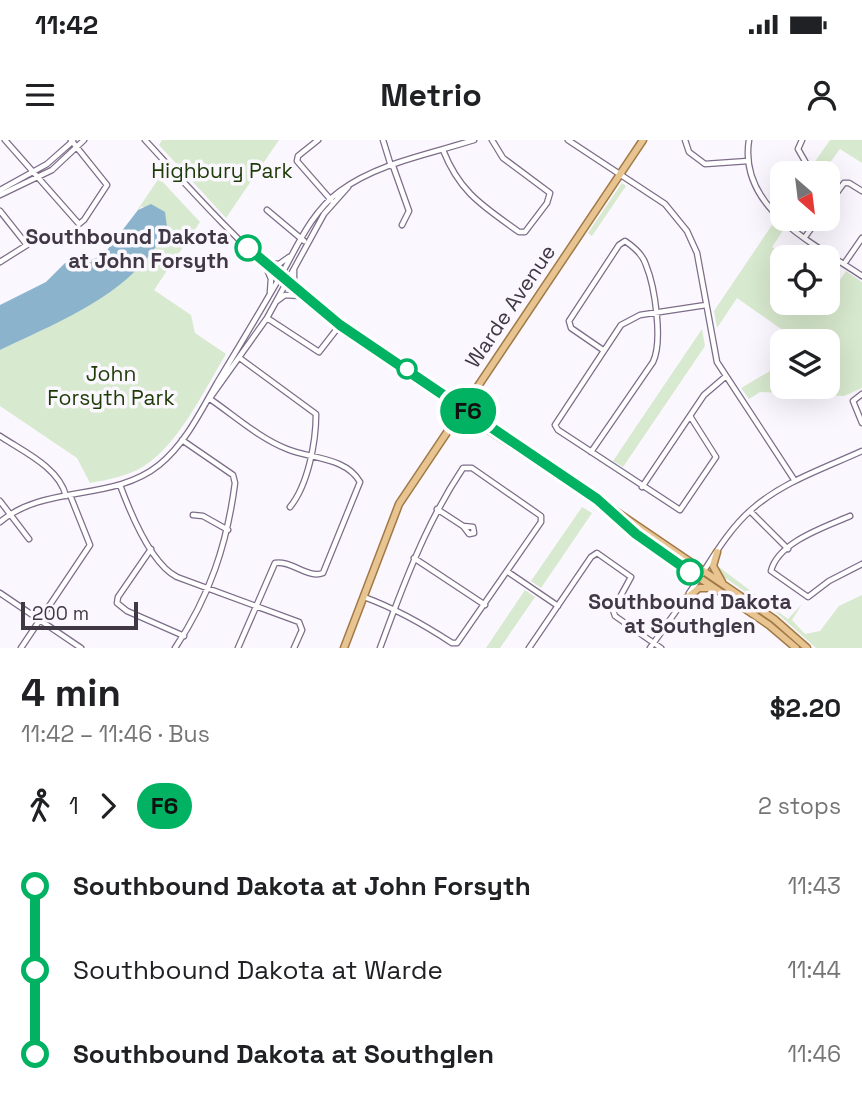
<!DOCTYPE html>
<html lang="en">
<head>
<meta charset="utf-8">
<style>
  :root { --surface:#fff; --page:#f2f2f2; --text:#202124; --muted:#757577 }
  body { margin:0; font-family:"Space Grotesk",sans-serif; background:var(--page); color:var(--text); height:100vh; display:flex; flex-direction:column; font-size:26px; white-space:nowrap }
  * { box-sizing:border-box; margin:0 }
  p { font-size:23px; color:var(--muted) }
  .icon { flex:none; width:38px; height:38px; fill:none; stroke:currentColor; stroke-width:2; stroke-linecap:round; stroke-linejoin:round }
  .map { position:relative; height:508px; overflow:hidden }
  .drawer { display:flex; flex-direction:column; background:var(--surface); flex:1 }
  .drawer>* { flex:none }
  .badge { padding:0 14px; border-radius:23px; font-size:24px; line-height:46px }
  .needle { width:46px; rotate:152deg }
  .fabs { position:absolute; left:770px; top:21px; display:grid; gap:14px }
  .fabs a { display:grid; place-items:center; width:70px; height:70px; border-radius:14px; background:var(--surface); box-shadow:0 7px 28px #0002; font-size:35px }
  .scale { position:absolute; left:21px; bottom:18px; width:117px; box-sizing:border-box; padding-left:7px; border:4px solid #403845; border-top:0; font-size:19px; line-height:24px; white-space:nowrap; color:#403845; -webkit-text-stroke:5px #fbf7fe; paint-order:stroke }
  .map>.badge { position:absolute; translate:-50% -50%; box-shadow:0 0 0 4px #fff }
  .legs { display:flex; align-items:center; gap:10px; height:77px; padding:0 21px; font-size:23px }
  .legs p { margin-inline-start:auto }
  .overview { display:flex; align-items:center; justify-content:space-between; height:119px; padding:0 21px }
  h1 { font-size:38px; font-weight:800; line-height:52px }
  ul { padding:0 21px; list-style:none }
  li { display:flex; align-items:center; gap:24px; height:84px; font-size:26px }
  li i { display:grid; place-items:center; width:10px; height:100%; margin:0 9px; background:currentColor }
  li i::after { content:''; width:18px; height:18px; margin:-9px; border:5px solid; border-radius:50%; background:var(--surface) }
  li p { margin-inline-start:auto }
  li:first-child i { background:linear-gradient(#0000 50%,currentColor 0) }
  li:last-child i { background:linear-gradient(currentColor 50%,#0000 0) }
  .status { display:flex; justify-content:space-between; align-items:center; height:49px; padding:0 35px; background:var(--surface); direction:ltr }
  .status svg { height:19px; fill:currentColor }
  header { display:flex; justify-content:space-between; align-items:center; height:91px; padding:0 21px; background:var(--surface); font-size:32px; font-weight:800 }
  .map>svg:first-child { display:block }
</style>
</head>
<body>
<div class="status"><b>11:42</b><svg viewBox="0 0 49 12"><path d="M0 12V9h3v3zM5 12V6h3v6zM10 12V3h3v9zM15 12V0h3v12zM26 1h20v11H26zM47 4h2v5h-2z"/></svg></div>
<header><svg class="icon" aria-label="menu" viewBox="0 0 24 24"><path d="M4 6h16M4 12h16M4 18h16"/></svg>Metrio<svg class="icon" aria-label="person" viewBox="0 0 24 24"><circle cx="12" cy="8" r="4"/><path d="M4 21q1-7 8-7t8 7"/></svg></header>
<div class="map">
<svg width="862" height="508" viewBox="0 0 862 508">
  <rect width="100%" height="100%" fill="#fbf7fe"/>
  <path fill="#d7e9ce" d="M162 0H279L226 78 159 5Z
    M830 0H862V23L840 9 822 33H807Z
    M159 38 200 82 154 150 191 175 195 193 226 214C204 250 176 311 137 330 122 337 106 340 90 343L77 318 0 266V210C62 180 135 153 167 87L142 66 136 72Z
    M622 43 626 46 592 96 588 93Z
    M774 82 784 89 772 107 787 117H782V163H828V145L834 149 846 131 862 142V248L844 256 760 252 749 259 741 248 782 224V247H828V201H798L737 158 717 188 714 171Z
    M702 189 705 206 623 327 613 321Z
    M582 367 592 373 541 448 531 441Z
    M719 427 788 479 802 464 792 480 805 494 820 491 839 466 862 455V508H816L779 475 721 435Z
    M525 450 535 457 500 508H486Z"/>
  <path fill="#8cb3cc" d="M151 64 165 72 167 87C136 153 62 180 0 210V165L46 142 65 123 89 121 104 114 138 70Z"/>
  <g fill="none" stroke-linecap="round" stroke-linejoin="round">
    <g stroke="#7d6d89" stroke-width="7">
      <path id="minor" d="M5 0 79 84 84 80 107 45 71 0
        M145 0C191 50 236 101 288 144 342 190 403 228 462 267
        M318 0 298 16 297 21 331 60
        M383 0 391 26
        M568 0 665 64 687 91 697 113 717 222 795 341
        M685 0 689 12 705 24 748 21
        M749 0C738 69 815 104 862 136
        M802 0 798 9 806 23
        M443 10C460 53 483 66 519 92H525L547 63 550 53 503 18 492 0
        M393 26 409 71 402 85
        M0 50 47 24 73 1
        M0 55 52 30 84 0
        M828 65 844 43H849L862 51
        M267 70 304 101
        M0 71 27 105 0 122
        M805 97 818 79
        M265 123 279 124 289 117
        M844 124 862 98
        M266 127 271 139 270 152
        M294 129V140L299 150
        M277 161 285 155 301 156
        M267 178 319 212 340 185
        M341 186 460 271
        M241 219 316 274C316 302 308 345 290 367
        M862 254 853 261 862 283
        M210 258 267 178 324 74 348 47
        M210 259C235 276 259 298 287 309 311 319 346 317 360 342L323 433C308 439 291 420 275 423L238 508
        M690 276 716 317 680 370 558 290 555 285 621 185 640 175 706 165
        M0 296C22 311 59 327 66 356
        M591 312 653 222C663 201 655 147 646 125 643 115 634 107 625 101L619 105 569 181 571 188 603 210
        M120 345C130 372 151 424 177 437L299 482 302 490 294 508
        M642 347 704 255 725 237
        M0 361 29 399
        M437 369 463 386 469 394 474 393 473 387 463 386
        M750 371 788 409
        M193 375 203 376 228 390
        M850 376C825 387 778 402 771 431L808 457 829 441 862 424
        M0 382C45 344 113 362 159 325 185 304 201 271 217 243 240 205 263 167 285 128 300 100 314 70 340 51 378 23 430 14 474 0
        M151 409 118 457 117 463 127 471 184 496
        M414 418 485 465
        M508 432 558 466
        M0 453 81 508
        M689 453C709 425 725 393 751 370 782 342 825 328 862 311
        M364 457C397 469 423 484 452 503H457L541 382V376L472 328H463C433 373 414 418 395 468L393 473 380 508
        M21 508 90 405 70 355
        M175 508C210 456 227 404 235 343L233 335 182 300
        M529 508 591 417 597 413 631 437 613 470 615 476 661 508
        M650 508 684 460"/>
    </g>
    <g stroke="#a27946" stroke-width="9">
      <path id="major" d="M472 254 478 277
        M444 255 459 257 470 254
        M447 262 452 271 451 282
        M462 267 597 359 648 403 769 485 796 508
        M460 271 513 306
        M611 368 774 479 807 508
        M717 412 713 426 722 442
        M683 461 699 448H711
        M344 508 399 364 643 0"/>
    </g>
    <use href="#minor" stroke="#fff" stroke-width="4.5"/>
    <use href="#major" stroke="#e7c490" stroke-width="6"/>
  </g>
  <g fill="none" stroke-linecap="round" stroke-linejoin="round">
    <g stroke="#fff" stroke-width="16">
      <path id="line-1" d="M248 108 340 185 597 359 636 394 690 432"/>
    </g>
    <use href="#line-1" stroke="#00b262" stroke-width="10"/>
  </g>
  <g fill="#fff" stroke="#00b262" stroke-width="3.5">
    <circle cx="248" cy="108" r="12"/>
    <circle cx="407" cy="229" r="9"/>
    <circle cx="690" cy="432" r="12"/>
  </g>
  <g text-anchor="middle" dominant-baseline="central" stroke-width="7" stroke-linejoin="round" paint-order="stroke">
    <g font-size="21" fill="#1d3b06" stroke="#fbf7fe">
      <text x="222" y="30">Highbury Park</text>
      <text x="111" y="233">John<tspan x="111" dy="24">Forsyth Park</tspan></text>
    </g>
    <g font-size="21" font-weight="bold" fill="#403845" stroke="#fbf7fe" text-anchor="end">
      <text x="229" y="96">Southbound Dakota<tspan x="229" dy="24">at John Forsyth</tspan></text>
      <text x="690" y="461" text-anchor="middle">Southbound Dakota<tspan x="690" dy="24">at Southglen</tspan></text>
    </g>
    <g font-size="21" fill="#403845" stroke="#fbf7fe">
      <text transform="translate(510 166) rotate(-56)">Warde Avenue</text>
    </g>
  </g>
</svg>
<div class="fabs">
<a><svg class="needle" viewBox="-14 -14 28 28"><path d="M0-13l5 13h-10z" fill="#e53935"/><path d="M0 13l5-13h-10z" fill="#757577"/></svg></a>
<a><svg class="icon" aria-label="locate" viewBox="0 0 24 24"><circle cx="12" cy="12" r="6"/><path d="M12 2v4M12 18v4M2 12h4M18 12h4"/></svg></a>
<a><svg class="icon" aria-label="layers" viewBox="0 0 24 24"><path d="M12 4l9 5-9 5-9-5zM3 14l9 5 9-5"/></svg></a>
</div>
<div class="scale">200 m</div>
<b class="badge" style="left:468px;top:271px;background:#00b262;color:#111">F6</b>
</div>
<section class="drawer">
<div class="overview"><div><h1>4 min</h1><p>11:42 – 11:46 · Bus</p></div><b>$2.20</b></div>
<div class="legs"><svg class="icon" aria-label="walk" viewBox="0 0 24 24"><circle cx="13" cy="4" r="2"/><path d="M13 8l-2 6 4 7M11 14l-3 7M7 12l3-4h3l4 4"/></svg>1<svg class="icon" aria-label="forward" viewBox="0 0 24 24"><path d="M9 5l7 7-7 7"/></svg><b class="badge" style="background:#00b262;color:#111">F6</b><p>2 stops</p></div>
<ul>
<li><i style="color:#00b262"></i><b>Southbound Dakota at John Forsyth</b><p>11:43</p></li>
<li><i style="color:#00b262"></i><span>Southbound Dakota at Warde</span><p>11:44</p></li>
<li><i style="color:#00b262"></i><b>Southbound Dakota at Southglen</b><p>11:46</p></li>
</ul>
</section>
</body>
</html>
